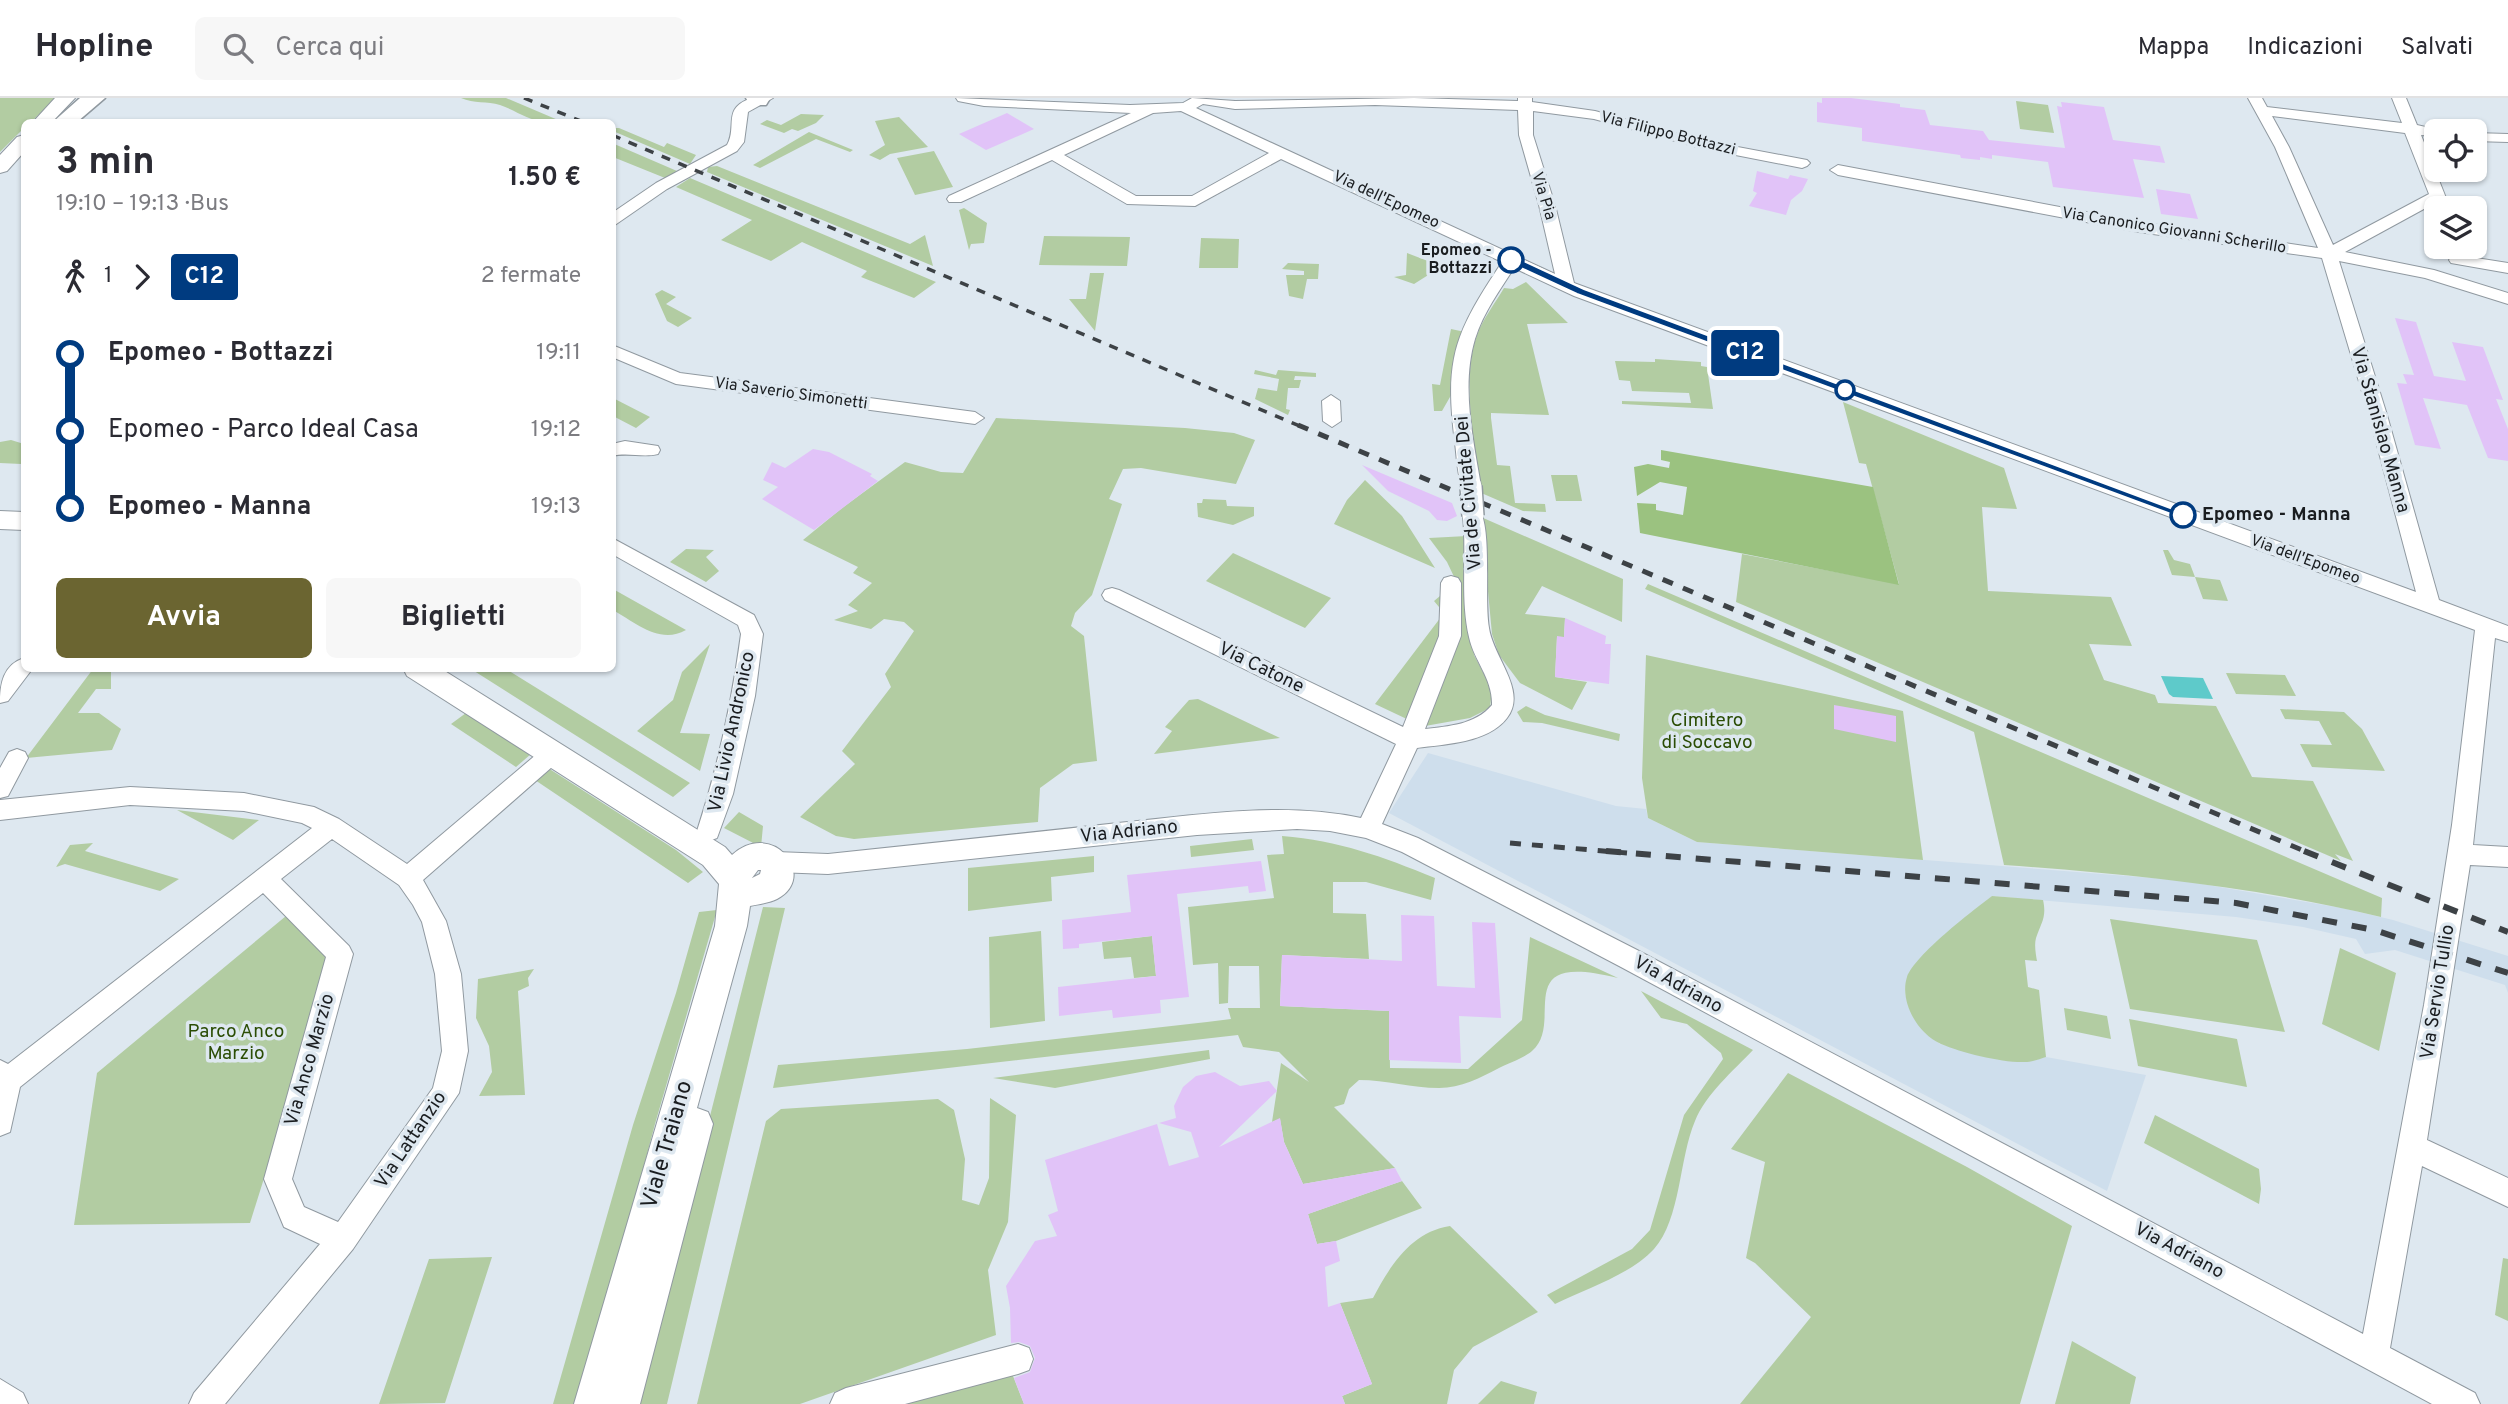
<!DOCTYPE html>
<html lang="it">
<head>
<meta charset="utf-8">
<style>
  :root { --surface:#fff; --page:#f7f7f7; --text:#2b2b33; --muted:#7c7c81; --line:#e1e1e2; --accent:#6b6531 }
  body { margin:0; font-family:Overpass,sans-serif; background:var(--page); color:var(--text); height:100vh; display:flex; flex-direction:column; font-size:26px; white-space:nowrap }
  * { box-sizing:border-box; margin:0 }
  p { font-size:23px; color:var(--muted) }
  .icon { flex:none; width:38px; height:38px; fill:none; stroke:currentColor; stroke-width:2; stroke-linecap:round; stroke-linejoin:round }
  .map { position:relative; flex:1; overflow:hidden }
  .drawer { position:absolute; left:21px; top:21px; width:595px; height:553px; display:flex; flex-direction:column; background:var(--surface); border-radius:10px; box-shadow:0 2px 5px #0004 }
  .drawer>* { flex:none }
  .badge { padding:0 14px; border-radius:5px; font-size:24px; line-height:46px }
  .buttons { position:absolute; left:2424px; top:21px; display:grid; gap:14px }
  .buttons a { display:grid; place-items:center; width:63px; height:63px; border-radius:10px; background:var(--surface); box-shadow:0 2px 5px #0004; font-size:35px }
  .map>.badge { position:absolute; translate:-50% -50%; box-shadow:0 0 0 4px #fff }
  .legs { display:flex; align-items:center; gap:10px; height:77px; padding:0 35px; font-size:23px }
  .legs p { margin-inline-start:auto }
  .summary { display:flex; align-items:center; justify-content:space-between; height:119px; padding:0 35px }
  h1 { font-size:38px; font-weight:700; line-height:52px }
  .primary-button { display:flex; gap:14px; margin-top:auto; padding:14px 35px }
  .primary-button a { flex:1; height:80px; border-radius:10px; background:var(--accent); color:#fff; font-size:28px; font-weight:700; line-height:80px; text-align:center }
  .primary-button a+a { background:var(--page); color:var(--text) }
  ul { padding:0 35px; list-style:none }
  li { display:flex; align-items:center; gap:24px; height:77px; font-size:26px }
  li i { display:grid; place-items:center; width:10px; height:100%; margin:0 9px; background:currentColor }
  li i::after { content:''; width:18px; height:18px; margin:-9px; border:5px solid; border-radius:50%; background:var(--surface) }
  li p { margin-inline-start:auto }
  li:first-child i { background:linear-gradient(#0000 50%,currentColor 0) }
  li:last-child i { background:linear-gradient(currentColor 50%,#0000 0) }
  header { display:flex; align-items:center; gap:42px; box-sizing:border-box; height:98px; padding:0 35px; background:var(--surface); border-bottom:2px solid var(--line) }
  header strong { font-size:33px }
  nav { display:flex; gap:38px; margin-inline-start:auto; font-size:24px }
  .search { width:490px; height:63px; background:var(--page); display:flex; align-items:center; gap:18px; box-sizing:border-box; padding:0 24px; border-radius:10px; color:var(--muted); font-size:26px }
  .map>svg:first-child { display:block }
</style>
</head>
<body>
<header>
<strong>Hopline</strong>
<div class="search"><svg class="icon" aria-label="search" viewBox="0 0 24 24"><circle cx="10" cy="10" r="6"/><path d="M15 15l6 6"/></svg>Cerca qui</div>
<nav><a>Mappa</a><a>Indicazioni</a><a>Salvati</a></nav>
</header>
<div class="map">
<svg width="2508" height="1306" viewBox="0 0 2508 1306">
  <rect width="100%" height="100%" fill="#dee8f0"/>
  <path fill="#cedeec" d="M1428 655 1616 708 1646 711 1648 720 1697 744 2179 782 2342 810 2393 822 2508 858V895L2505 887 2395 852 2365 856 2356 841 2303 829 2236 819 1992 798 1957 828 1907 880 1905 895 1908 908 1925 935 1940 946 2003 962 2027 964 2046 959 2146 977 2107 1093 1389 715Z"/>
  <path fill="#b2cca2" d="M0 0H56L31 24H24V30L0 54Z
    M461 0H506L558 22C531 27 523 15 500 7 487 3 474 6 461 0Z
    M2016 3 2048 7 2054 35 2020 31Z
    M801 16 824 17 816 25 798 33 792 31 784 35 760 26 767 22 781 27Z
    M899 19 928 49 890 56 880 62 869 57 885 47 875 23Z
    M613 30H619L664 49 667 45 696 57 690 66 613 33Z
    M809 34 853 52 850 54 816 41 760 70 753 67Z
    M612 45 677 73 665 80 613 59Z
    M934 53 953 89 915 97 897 60Z
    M717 68 910 146 925 137 933 168 707 74 708 69Z
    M690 80 936 184 914 200 861 179 867 173 802 144 771 163 721 142 752 122 676 89Z
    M964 110 987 125 984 145 971 146 969 152 959 112Z
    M1044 138 1130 139 1127 168 1039 167Z
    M1201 140 1239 141 1238 170H1199Z
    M1407 155 1433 165V174L1414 186 1394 179 1406 177Z
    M1288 165 1319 166 1318 181H1307L1303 201 1289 198 1286 177H1304V173L1282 171Z
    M1090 175H1104L1095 233 1069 201H1086Z
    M1526 184 1568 225 1527 226 1549 317 1491 315V320L1497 367 1510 368 1515 405 1545 406 1546 414 1523 413 1479 394C1475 346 1461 283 1477 237 1483 221 1495 205 1504 190L1513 191Z
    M662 192 676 199 666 206 692 220 678 229 667 223 655 196Z
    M1451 231 1465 234 1458 285 1442 313H1434L1432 286 1440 287Z
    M1655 261 1701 264V268L1707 269 1713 311 1622 306V303L1691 305 1689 295 1632 293 1630 283 1619 282 1615 263 1655 264Z
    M1255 272 1276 277 1278 272 1316 275V279L1295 278 1294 282H1301L1299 290H1288L1286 311 1290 312 1288 317 1255 301 1258 290 1277 293 1279 281 1254 276Z
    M613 300 650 319 636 330 613 318Z
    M1843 304 2004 370 2017 411 1982 409 1988 493 2111 499 2132 548 2089 546 2104 582 2155 597 2158 605 2216 608 2252 679 2313 683 2353 763 2335 756 2341 763 1736 504 1742 456 1899 486 1866 366 1859 365Z
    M996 320 1185 330 1234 335 1255 342 1236 386 1141 370 1123 371 1109 401 1122 406 1092 497 1075 515 1071 528 1084 538 1097 663 1073 666 1040 690 1038 724 854 741 836 738 800 719 855 666 842 653 891 589 885 576 914 533 904 524 884 521 871 531 834 522 858 513 848 507 872 485 853 475 858 469 803 442 842 410 905 364 941 374 963 375Z
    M11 342 24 346V362L21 366 0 365V344Z
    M1551 377H1577L1582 403H1556Z
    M1365 382 1402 418 1435 470 1334 426 1347 402Z
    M1203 401 1226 402 1227 408 1254 409V418L1233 427 1198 419 1197 405H1202Z
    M1481 419 1623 481 1622 524 1542 488 1525 516 1565 520 1564 539H1557L1555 579 1587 584 1572 612 1520 585 1499 557 1492 536Z
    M1467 438 1474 557 1492 592 1490 610 1470 620 1425 628 1457 485 1447 464 1429 440Z
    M686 451 714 452 706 459 719 473 706 484 670 464Z
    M2163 452H2168L2174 462 2190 466 2195 479 2220 482 2228 503 2203 501 2195 479 2172 477Z
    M1233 455 1331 500 1305 530 1206 483Z
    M1648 486 2382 800 2381 819C2257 789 2131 776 2004 767L1974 634 1645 491Z
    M613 491 686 532C660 547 636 525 613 512Z
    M1446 493V522L1411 623 1375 606 1444 515 1434 503Z
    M710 546 680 635 710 636 700 673 637 633 673 602 682 574Z
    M1646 557 1903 613 1923 762 1697 744 1648 720 1642 680Z
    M93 571H111V591H96L78 615H99L121 631 112 652 26 660Z
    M471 571H506L690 685 673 699Z
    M2226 575 2285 577 2296 598 2236 596Z
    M1198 601 1280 640 1154 656 1172 633 1165 629 1189 602Z
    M1526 608 1545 617 1620 636 1619 643 1542 625 1523 624 1517 614Z
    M2280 611 2344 614 2362 631 2385 673 2312 669 2300 646 2332 647 2319 623 2285 621Z
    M466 615 531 656 516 669 451 626Z
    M548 670 676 752 703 774 688 785 535 682Z
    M177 712 259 722 233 742Z
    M739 714 763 728 761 749 724 730Z
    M1282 738C1340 743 1381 758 1435 780L1431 802 1366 784H1333V815L1366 816 1369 861 1282 857 1280 908 1389 913 1390 970 1468 971 1522 922 1530 839 1618 880C1507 852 1566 924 1532 953 1524 960 1509 965 1499 970 1480 980 1461 990 1439 990 1412 990 1386 982 1359 982L1349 991 1344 1006 1334 1009 1395 1070 1303 1086 1284 1044 1280 1021 1272 1024 1281 965 1309 984 1279 954 1243 949 1238 937 773 990 778 967 967 951 1207 924 1231 921 1228 910H1260L1259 868H1229L1228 905 1219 906 1218 865 1193 867 1188 809 1274 800 1267 757 1284 756Z
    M1252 741 1254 752 1191 759 1190 748Z
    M93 745 85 753 179 781 160 793 65 766 56 769 70 747Z
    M1094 758V774L1051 779 1052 803 968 813V770Z
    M1992 798 2043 802C2047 819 2041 825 2036 840 2034 847 2036 857 2037 863L2025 862 2028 889 2039 892 2046 959C2040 961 2032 964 2025 964 2003 965 1962 955 1941 946 1918 936 1899 904 1907 879 1915 857 1972 813 1992 798Z
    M763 809 785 810 667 1306H637Z
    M717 812 655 1026 581 1306H553L633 1027 676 895 699 814Z
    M286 818 326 854 328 876 250 1125 74 1127 97 975Z
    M2110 821 2257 842 2285 934 2130 911Z
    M1041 833 1045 923 990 930 989 839Z
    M1152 838 1156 878 1134 880 1131 859 1104 861 1102 844Z
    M2340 850 2396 875 2379 953 2322 926Z
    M534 871 528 880 529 888 518 893 525 997 479 998 492 974 489 948 476 920 478 881Z
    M1641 893 1753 952C1733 973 1706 996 1695 1023 1679 1060 1681 1121 1654 1151 1630 1177 1587 1190 1555 1206L1547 1197 1632 1151 1650 1132 1684 1017 1723 961 1721 955 1687 926 1661 920Z
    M2064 910 2107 918 2111 941 2067 932Z
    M2129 921 2237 941 2247 989 2138 968Z
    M1209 952 1210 961 1055 990 993 980Z
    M1788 975 1967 1069 2072 1128 2020 1306H1740L1811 1219 1755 1165 1746 1160 1765 1064 1731 1051Z
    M990 1000 1016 1017 1008 1124 988 1172 996 1237 800 1306H697L766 1023 781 1011 938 1001 954 1012 965 1061 962 1102 979 1107 989 1080Z
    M2155 1017 2259 1071 2261 1091 2259 1106 2144 1045Z
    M1402 1083 1422 1110 1336 1143 1317 1146 1308 1116Z
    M1450 1128 1538 1214 1473 1249 1454 1272 1447 1306H1345L1342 1298 1372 1286 1340 1205 1373 1200C1390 1168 1411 1134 1450 1128Z
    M492 1159 445 1305 379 1306 429 1161Z
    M2503 1160 2508 1161V1223L2495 1217Z
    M2072 1243 2136 1279 2130 1306H2055Z
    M1011 1273 1024 1306H890Z
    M1501 1283 1537 1294 1534 1306H1478Z"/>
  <path fill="#9bc280" d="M1661 352 1873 389 1899 487 1640 435 1637 405 1656 406V412L1683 417 1687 389 1660 384 1637 398 1634 369 1648 366 1669 370 1670 364 1661 362Z"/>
  <path fill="#5ecaca" d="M2161 578 2203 580 2213 601 2173 599 2169 596Z"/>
  <path fill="#e1c3f8" d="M1822 0H1851L1900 6V9L1925 12 1930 27 1983 33 1989 42 2065 50 2057 8 2062 9 2061 4 2104 9 2113 42 2160 48 2165 65 2133 61 2144 100 2053 89 2048 64 1992 57V61L1980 59V62L1961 60 1960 57 1862 43V30L1817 24V4L1822 5Z
    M1007 15 1034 31 986 52 959 36Z
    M1757 73 1788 81 1790 77 1808 81 1802 93 1791 102 1786 117 1749 108 1757 95 1753 93Z
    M2156 91 2190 96 2198 121 2161 116Z
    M2395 220 2416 224 2434 278 2466 283 2452 244 2483 249 2503 302 2496 301 2508 331V363L2488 360 2467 307 2423 300 2441 351 2415 347 2397 285 2407 286 2403 276 2414 277Z
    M813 351 829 354 872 376 870 378 878 383 814 432 762 401 778 389 763 382 772 364 785 370Z
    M1362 367 1452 405 1457 418 1447 423 1437 422 1429 413 1388 393Z
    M1565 520 1606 538 1605 546H1611L1609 586 1555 579 1557 538 1564 539Z
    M1834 607 1896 618V644L1834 631Z
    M1261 763 1266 793 1249 795 1248 788 1177 796 1189 899 1160 902 1161 915 1113 920 1112 912 1059 918 1058 889 1156 878 1152 838 1079 846V850L1063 851 1062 822 1131 814 1127 777Z
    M1401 817 1434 818 1437 888 1475 890 1472 824 1495 825 1501 920 1459 918 1461 965 1389 962V913L1280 908 1282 857 1402 863Z
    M1215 974 1240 988 1269 983 1277 993 1219 1049 1280 1020 1284 1044 1303 1086 1395 1070 1402 1083 1308 1116 1317 1146 1336 1143 1340 1163 1325 1169 1328 1209 1340 1205 1372 1286 1342 1298 1345 1306H1024L1014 1280 1030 1274 1035 1260 1030 1248 1019 1244 1011 1245 1010 1210 1006 1188 1035 1143 1057 1138 1048 1117 1058 1113 1045 1062 1157 1026 1169 1068 1199 1059 1191 1034 1159 1025 1176 1020 1174 1008 1183 989 1196 978Z"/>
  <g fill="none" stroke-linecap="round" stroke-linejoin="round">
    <g stroke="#9099a0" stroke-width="2">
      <path id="minor" d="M752 0H773L748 14 744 44 737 53 667 91 612 129V115L656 85 727 47C738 28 721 10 752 0Z
        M956 0 1130 7 1183 5 1192 0 1235 3 1414 0 1518 3V0H1532V4L1595 13 1706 43 1807 62 1810 65 1807 68 1802 70 1705 51 1594 21 1533 13V37L1555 107 1574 185 2416 494 2369 317 2322 160 2139 134 1838 77 1830 72 1838 67 2139 124 2318 150 2275 49 2248 0H2262L2267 9 2402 25 2392 0H2406L2417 27 2443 33H2436V38L2421 37 2450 110H2436V113L2433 106 2345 154 2434 172 2508 195V206L2425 180 2339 163 2387 317 2439 502 2508 528V544L2495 540 2473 747 2508 749V769L2470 767 2427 1042 2508 1080V1109L2422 1068 2390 1250 2475 1295 2480 1306H2432L1621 869 1402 754 1366 740 1330 733 1297 731 1197 737 828 776 776 774 767 771 764 764 767 757 776 754 828 756C925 746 1022 736 1118 725 1198 717 1282 703 1361 720L1396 646 1105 502 1102 497 1105 492 1112 490 1119 492 1403 629 1439 538 1441 485 1444 480 1451 478 1458 480 1461 485V538L1425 631C1449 628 1475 627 1492 607 1493 581 1474 563 1469 539 1460 500 1467 458 1463 418L1466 413H1480C1492 433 1484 503 1489 530 1493 559 1528 593 1507 620 1488 645 1445 646 1417 650L1382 726 1418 740 1639 853 2363 1236 2424 907 2452 727 2475 532 1574 198 1514 170C1500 192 1483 215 1475 241 1461 288 1473 341 1481 388L1478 393H1464C1457 380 1457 359 1455 345 1444 259 1455 235 1502 164L1281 61 1195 108 1127 106 1052 62 961 104H949L947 101 949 98 1131 15 984 8 958 3ZM1203 6 1235 11 1375 7 1518 12 1519 37 1539 107 1555 176 1196 10ZM1181 13 1269 55 1192 98H1136L1064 57 1153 15ZM2272 18 2405 35 2429 96 2333 147 2289 49Z
        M2474 35 2508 36V44L2474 43Z
        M2457 157 2508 165V175L2451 165 2449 162 2451 159Z
        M612 247 680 275 975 314 984 320 975 326 676 286 612 259Z
        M1331 297 1340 303 1341 323 1332 329 1323 323 1322 303Z
        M625 343 658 348 660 352 658 356C643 360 628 354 612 358V346Z
        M612 440 754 517 763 536 755 598 733 696 717 740 709 743 701 740 697 733C718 669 732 603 741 536L738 527 612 456Z
        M24 560V570H33L8 603 0 605C0 586 3 567 24 560Z
        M552 647 560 650 563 656 560 662 423 782 446 823 461 876 468 953 459 995 353 1151 225 1306H189L194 1295 320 1146 284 1129 264 1081 326 859 263 795 20 989 10 1034 0 1038V962L8 966 312 730 302 725 244 713 130 707 0 722V702L130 689 244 695 314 709 339 721 407 766 544 650ZM332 741 399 787 413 807 422 824 435 876 442 953 433 990 338 1124 304 1109 292 1081 353 856 349 848 281 781Z
        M17 651 25 654 28 660 8 698 0 700V670L9 654Z
        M1018 1246 1029 1250 1033 1261 1029 1272 1018 1276 905 1306H830L835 1295 846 1290Z
        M0 1281 23 1295 28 1306H0Z"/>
    </g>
    <g stroke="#9099a0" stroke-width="2">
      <path id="major" d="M55 0H75L52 24H33Z
        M24 37V54L7 73 0 75V57L17 39Z
        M0 413 24 414V432L0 431Z
        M403 570H440L725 749 732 757C773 720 819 779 777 801 769 805 759 806 750 808L747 828 697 1010 708 1014 713 1026 640 1306H574L715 828 719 786 703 767 407 578ZM758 772H761L760 776 752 780Z"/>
    </g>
    <g stroke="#9099a0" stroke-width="3">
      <path id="highway" d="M80 0H105L77 24H53Z
        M746 0H768L769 2 766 7H750Z"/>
    </g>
    <use href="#minor" fill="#fff" fill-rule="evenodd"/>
    <use href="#major" fill="#fff" fill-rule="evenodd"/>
    <use href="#highway" fill="#fff" fill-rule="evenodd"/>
    <path stroke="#3d4246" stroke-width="3.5" stroke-dasharray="9 9" stroke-linecap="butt" d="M524 0 583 24
      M612 37 1302 329"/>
    <path stroke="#3d4246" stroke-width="5" stroke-dasharray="11 11" stroke-linecap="butt" d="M1298 327 2309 755
      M1510 745 1627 755"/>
    <path stroke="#3d4246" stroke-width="6" stroke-dasharray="15 15" stroke-linecap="butt" d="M1606 753 2236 805 2374 832 2508 875
      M2304 753 2508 834"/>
    <g stroke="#9099a0" stroke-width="24" stroke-linecap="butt">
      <path id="minor-bridge" d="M1471 388 1473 418"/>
    </g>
    <use href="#minor-bridge" stroke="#fff" stroke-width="21"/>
  </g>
  <path fill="#003b80" stroke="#fff" stroke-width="2" d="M1508 159H1515L1584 191 2189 417 2183 421 2179 419 1577 196 1508 164Z"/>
  <g fill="#fff" stroke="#003b80" stroke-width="3.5">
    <circle cx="1511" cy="162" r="12"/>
    <circle cx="1845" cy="292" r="9"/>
    <circle cx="2183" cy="417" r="12"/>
  </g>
  <g text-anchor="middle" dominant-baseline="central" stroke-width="7" stroke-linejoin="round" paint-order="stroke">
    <g font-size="16" fill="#1a1d20" stroke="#dee8f0">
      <text transform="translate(1668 36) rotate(14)">Via Filippo Bottazzi</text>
      <text transform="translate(1543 98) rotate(73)">Via Pia</text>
      <text transform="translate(1386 102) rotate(25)">Via dell'Epomeo</text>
      <text transform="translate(2174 133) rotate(9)">Via Canonico Giovanni Scherillo</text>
      <text transform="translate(791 296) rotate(8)">Via Saverio Simonetti</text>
      <text transform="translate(2305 462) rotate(20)">Via dell'Epomeo</text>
    </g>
    <g font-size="16" font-weight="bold" fill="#1a1d20" stroke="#dee8f0" text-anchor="end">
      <text x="1492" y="153">Epomeo -<tspan x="1492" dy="18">Bottazzi</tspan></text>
    </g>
    <g font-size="19" fill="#1a1d20" stroke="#dee8f0">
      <text transform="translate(2380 332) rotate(74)">Via Stanislao Manna</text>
      <text transform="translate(1469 395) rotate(-95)">Via de Civitate Dei</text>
      <text transform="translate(1261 570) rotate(26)">Via Catone</text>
      <text transform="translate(732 634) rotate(-78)">Via Livio Andronico</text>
      <text transform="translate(1129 734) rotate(-6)">Via Adriano</text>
      <text transform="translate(1678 887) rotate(29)">Via Adriano</text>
      <text transform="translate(2438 894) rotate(-81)">Via Servio Tullio</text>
      <text transform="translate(310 962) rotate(-74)">Via Anco Marzio</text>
      <text transform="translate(411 1042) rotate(-56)">Via Lattanzio</text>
      <text transform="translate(2179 1153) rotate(28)">Via Adriano</text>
    </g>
    <g font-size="19" font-weight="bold" fill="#1a1d20" stroke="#dee8f0" text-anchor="start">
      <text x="2202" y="417">Epomeo - Manna</text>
    </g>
    <g font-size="19" fill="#2b4d05" stroke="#dee8f0">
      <text x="1707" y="623">Cimitero<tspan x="1707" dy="22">di Soccavo</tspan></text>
      <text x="236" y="934">Parco Anco<tspan x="236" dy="22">Marzio</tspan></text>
    </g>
    <g font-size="23" fill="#1a1d20" stroke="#dee8f0">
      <text transform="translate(668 1047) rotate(-74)">Viale Traiano</text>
    </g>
  </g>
</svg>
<div class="buttons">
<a><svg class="icon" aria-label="locate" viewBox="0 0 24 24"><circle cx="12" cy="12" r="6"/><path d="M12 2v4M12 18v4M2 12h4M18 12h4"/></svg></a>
<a><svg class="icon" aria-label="layers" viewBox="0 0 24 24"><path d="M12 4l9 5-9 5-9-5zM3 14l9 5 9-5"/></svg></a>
</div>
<b class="badge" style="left:1745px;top:255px;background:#003b80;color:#fff">C12</b>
<section class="drawer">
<div class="summary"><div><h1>3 min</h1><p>19:10 – 19:13 · Bus</p></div><b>1.50 €</b></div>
<div class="legs"><svg class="icon" aria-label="walk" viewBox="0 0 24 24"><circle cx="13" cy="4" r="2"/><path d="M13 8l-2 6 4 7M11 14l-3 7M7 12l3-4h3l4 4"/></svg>1<svg class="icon" aria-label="forward" viewBox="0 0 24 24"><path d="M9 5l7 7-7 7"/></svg><b class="badge" style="background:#003b80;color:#fff">C12</b><p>2 fermate</p></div>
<ul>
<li><i style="color:#003b80"></i><b>Epomeo - Bottazzi</b><p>19:11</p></li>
<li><i style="color:#003b80"></i><span>Epomeo - Parco Ideal Casa</span><p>19:12</p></li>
<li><i style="color:#003b80"></i><b>Epomeo - Manna</b><p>19:13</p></li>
</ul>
<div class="primary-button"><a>Avvia</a><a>Biglietti</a></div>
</section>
</div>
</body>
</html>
